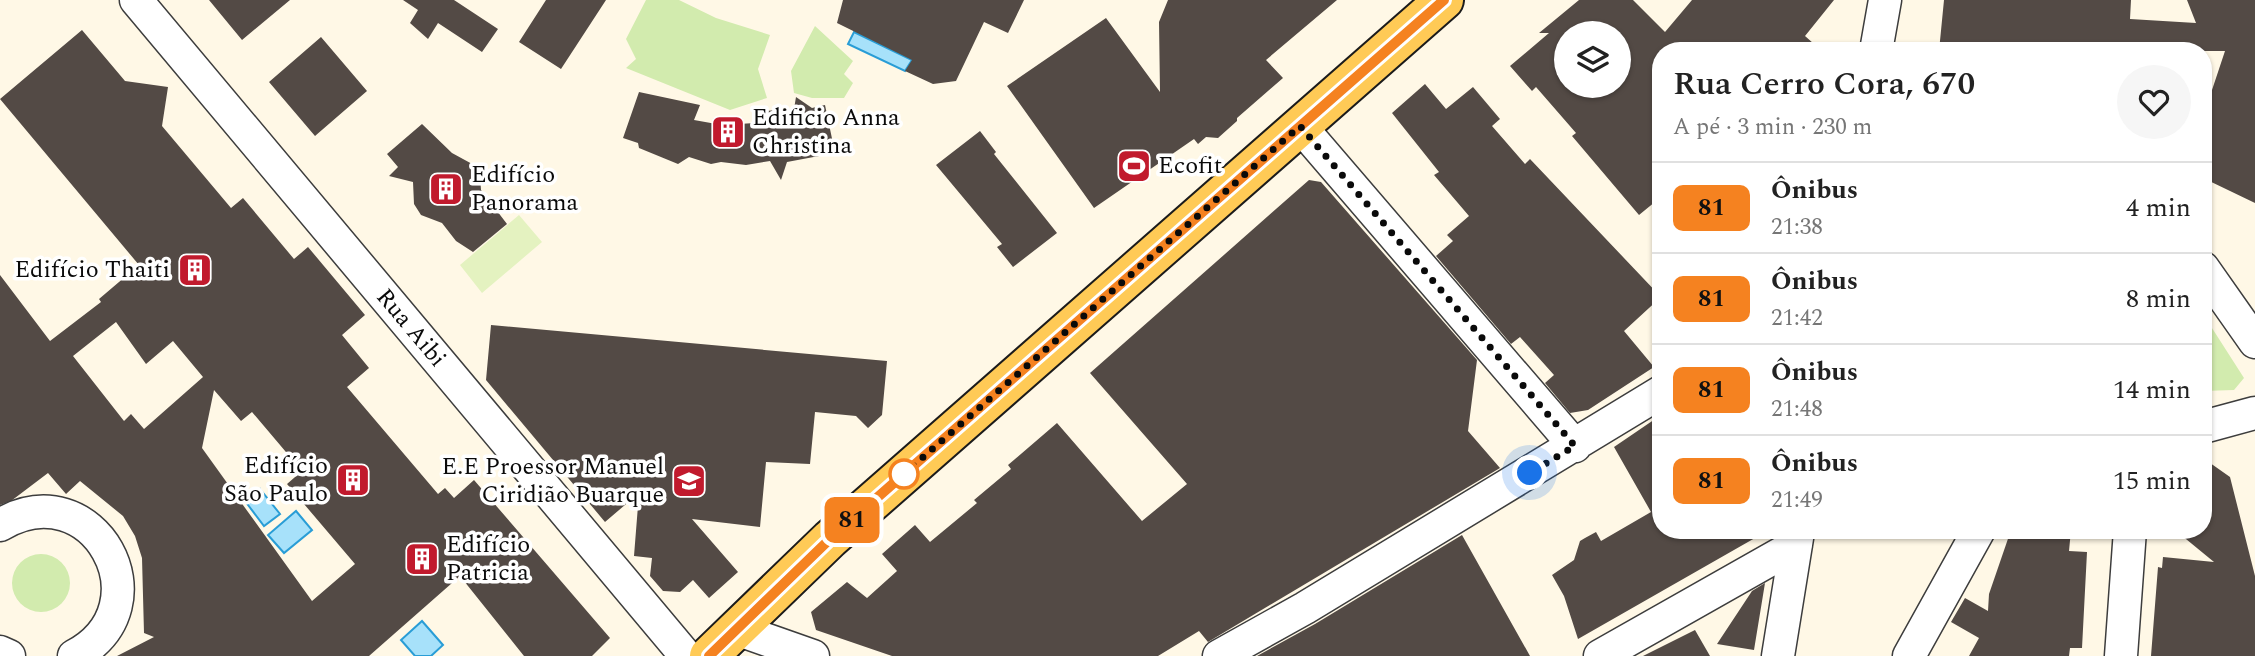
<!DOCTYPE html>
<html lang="pt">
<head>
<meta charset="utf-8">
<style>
  :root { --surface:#fff; --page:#f6f6f6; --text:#222; --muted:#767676; --line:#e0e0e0 }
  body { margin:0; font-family:Spectral,serif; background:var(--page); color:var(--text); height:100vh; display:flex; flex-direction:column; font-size:26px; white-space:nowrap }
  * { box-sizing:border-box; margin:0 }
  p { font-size:23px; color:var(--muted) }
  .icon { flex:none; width:38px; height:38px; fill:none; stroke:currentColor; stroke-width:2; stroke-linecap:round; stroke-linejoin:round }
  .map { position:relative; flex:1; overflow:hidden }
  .panel { position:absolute; left:1652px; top:42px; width:560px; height:497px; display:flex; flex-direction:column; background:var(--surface); border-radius:28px; box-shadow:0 2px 5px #0004 }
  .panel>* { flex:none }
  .badge { padding:0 14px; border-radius:10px; font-size:24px; line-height:46px }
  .buttons { position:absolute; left:1554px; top:21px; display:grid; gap:14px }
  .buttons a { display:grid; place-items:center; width:77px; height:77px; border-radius:50%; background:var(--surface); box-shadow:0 2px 5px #0004; font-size:35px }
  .you { position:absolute; width:35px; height:35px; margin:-18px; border:5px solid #fff; border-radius:50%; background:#1a73e8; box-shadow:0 0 0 10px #1a73e833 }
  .map>.badge { position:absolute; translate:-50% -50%; box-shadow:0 0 0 4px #fff }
  .round { display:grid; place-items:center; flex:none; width:74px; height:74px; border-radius:37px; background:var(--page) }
  .overview { display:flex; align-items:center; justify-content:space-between; height:119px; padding:0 21px }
  h1 { font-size:33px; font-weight:600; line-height:52px }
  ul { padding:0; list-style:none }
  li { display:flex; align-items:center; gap:21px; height:91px; padding:0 21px; border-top:2px solid var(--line) }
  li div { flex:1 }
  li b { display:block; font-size:26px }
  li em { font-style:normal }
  li .badge { min-width:77px; font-weight:700; text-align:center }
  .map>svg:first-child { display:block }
</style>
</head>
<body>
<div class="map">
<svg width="2255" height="656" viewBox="0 0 2255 656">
  <rect width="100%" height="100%" fill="#fff8e6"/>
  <path fill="#d2ebae" d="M646 0H679L716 18 770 35 758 69 767 98 730 110 626 68 636 59 626 39Z
    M815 26 853 61 844 74 853 83 844 98H812L794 93 791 71Z
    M2203 314 2244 378 2234 390 2203 391Z
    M12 583a29 29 0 1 1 58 0a29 29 0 1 1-58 0Z"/>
  <path fill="#e4f2c0" d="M519 215 542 242 482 293 460 265Z"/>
  <path fill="#a7e1fa" stroke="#299dd6" stroke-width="2" d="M854 32 912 60 905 71 848 44Z
    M260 489 280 514 264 526 245 501Z
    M296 511 312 530 284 553 268 535Z
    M422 621 443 645 431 656H415L401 640Z"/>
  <path fill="#534a45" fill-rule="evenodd" d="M209 0H290L242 40Z
    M403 0H454L498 29 482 52 438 23 428 39 410 23 418 10Z
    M546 0H606L561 69 519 42Z
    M843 0H1024L1008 33 984 22 956 81 933 84 905 71 912 60 837 23Z
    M1168 0H1337L1266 60 1283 78 1237 118V121L1218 138 1206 137 1198 144 1194 139 1094 208 1007 86 1106 18 1160 92 1159 22Z
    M1579 0H1633L1665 32 1692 0H1834L1805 36 1822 51H1661V197L1639 215 1572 136 1576 133 1536 87 1532 91 1510 66 1549 33H1539ZM1566 33H1619V86H1566Z
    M1944 0H2131L2130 19 2196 23 2187 0H2255V203L2203 178V117L2225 51H1939Z
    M82 30 125 81 168 87 162 126 231 208 243 198 294 259 308 247 365 315 342 335 369 368 347 387 438 494 445 488 454 498 474 480 610 638 592 656H524L460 576 369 656H117L154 637 144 633 142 558 135 536 123 516 80 481 66 494 48 473 11 501 0 505V275L50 341 101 302 99 299 139 265 0 99ZM116 322 146 364 173 341 203 377 144 429 131 414 124 421 73 356ZM214 390 241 421 252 412 302 471 287 484 355 564 312 601 202 448Z
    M321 37 367 91 315 136 269 82Z
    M1425 84 1446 109 1473 87 1500 119 1492 126 1525 164 1530 159 1661 297 1624 331 1654 367 1588 410 1570 413 1545 383 1554 375 1520 337 1511 344 1436 256 1453 241 1447 235 1469 216 1434 175 1439 172 1392 113Z
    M639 92 700 105 694 120 722 125 755 123 764 111 794 109 796 97 812 108 825 105 835 153 787 162 781 180 770 161 746 165 721 162 711 164 689 157 678 164 639 148 638 143 623 138Z
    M422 124 452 153 474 165 480 176 481 190 507 224 473 252 456 241 442 223 421 215 414 204 413 182 389 176 398 167 387 154Z
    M980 131 996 152 994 154 1057 233 1013 267 997 247 1002 244 936 165Z
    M1309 180 1321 182 1477 360 1468 431 1500 468 1208 642 1199 631 1158 656H892L816 630 811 612 847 582 867 598 897 571 882 554 915 525 930 542 977 503 974 500 1011 469 1008 465 1057 423 1142 521 1187 484 1090 373Z
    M491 325 887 361 882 415 868 428 856 416 815 412 810 464 766 462 760 527 692 519 738 572 709 598 693 580 680 592 663 591 650 576 652 558 634 556 639 493 605 522 486 380Z
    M1661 415V530H1769L1578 639 1564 596 1552 575 1574 560 1580 541 1585 538 1596 532 1601 541 1651 512 1614 447Z
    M2203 458 2230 477 2255 576V656H2151L2158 567 2162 568 2163 557 2214 562 2175 530H2203Z
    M2011 530H2071L2069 551 2087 552 2082 648H2070L2069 656H1969L1979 638 1951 622 1965 598 1988 611 1989 594Z
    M1462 535 1530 656H1257L1315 624Z
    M1765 583 1754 650 1717 644 1752 591Z
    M1695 630 1710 656H1643Z"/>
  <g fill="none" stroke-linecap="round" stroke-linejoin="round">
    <g stroke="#3d3d3d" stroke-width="35">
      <path id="minor" d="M136 0 686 656
        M1876 51 1885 0
        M1300 126 1575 446
        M2203 268 2255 342
        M2203 427 2255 413
        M0 525C93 469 169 606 74 656
        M736 629 813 656
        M0 652 9 656
        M1219 656 1305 608 1661 392
        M1600 656 1796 545
        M1778 656 1798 532
        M1909 656 1979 530
        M2121 656 2130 530"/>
    </g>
    <g stroke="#1b1b1b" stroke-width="42">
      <path id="major" d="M709 656 830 539 1444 0"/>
    </g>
    <use href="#minor" stroke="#fff" stroke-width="32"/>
    <use href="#major" stroke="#ffca56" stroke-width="38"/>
  </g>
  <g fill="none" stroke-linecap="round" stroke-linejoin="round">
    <g stroke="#fff" stroke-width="16">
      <path id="line" d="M709 656 830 539 1444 0"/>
    </g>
    <use href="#line" stroke="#f58220" stroke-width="10"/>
    <path stroke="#0a0a0a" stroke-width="7" stroke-dasharray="0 12.6" d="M904 474 1300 126 1575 446 1530 473"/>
  </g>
  <defs>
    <g id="building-square" transform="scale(1.75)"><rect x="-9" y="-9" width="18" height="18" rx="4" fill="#c11a2d" stroke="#fff"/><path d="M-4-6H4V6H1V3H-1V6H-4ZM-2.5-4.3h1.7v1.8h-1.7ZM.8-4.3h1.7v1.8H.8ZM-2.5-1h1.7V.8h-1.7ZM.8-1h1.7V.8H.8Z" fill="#fff"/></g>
    <g id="stadium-square" transform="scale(1.75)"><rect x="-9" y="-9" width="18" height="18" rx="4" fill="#c11a2d" stroke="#fff"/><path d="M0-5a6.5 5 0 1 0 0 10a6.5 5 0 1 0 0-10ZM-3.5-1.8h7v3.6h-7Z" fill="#fff"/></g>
    <g id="school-square" transform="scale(1.75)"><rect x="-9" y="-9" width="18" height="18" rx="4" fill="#c11a2d" stroke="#fff"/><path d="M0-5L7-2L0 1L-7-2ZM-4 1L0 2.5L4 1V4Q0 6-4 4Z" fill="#fff"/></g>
  </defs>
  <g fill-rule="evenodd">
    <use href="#building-square" x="728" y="132"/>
    <use href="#stadium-square" x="1134" y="166"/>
    <use href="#building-square" x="446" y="189"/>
    <use href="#building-square" x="195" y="270"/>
    <use href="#building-square" x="353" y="480"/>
    <use href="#school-square" x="689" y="481"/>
    <use href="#building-square" x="422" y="559"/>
  </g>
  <circle fill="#fff" stroke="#f58220" stroke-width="3.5" cx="904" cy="474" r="14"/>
  <g text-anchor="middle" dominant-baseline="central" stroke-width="7" stroke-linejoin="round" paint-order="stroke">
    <g font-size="24" fill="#0a0a0a" stroke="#fff" text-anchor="start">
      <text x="752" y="118">Edificio Anna<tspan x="752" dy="28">Christina</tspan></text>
      <text x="1158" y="166">Ecofit</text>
      <text x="471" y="175">Edifício<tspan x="471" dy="28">Panorama</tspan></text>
      <text x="170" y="270" text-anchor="end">Edifício Thaiti</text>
      <text x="328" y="466" text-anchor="end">Edifício<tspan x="328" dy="28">São Paulo</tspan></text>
      <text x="664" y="467" text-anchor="end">E.E Proessor Manuel<tspan x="664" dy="28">Ciridião Buarque</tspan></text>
      <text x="446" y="545">Edifício<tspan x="446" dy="28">Patricia</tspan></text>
    </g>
    <g font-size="24" fill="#0a0a0a" stroke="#fff">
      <text transform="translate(411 328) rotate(50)">Rua Aibi</text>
    </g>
  </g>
</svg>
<div class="buttons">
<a><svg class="icon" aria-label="layers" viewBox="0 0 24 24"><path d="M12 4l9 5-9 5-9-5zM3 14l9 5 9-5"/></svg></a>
</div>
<div class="you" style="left:1530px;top:473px"></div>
<b class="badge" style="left:852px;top:520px;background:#f58220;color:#111">81</b>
<section class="panel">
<div class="overview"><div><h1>Rua Cerro Cora, 670</h1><p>A pé · 3 min · 230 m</p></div><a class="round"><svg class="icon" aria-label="heart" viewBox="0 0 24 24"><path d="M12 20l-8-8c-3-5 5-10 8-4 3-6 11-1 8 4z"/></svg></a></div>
<ul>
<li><span class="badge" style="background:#f58220;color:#111">81</span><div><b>Ônibus</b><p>21:38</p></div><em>4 min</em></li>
<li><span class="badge" style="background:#f58220;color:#111">81</span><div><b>Ônibus</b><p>21:42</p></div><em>8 min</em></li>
<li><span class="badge" style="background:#f58220;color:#111">81</span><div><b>Ônibus</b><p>21:48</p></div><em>14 min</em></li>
<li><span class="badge" style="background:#f58220;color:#111">81</span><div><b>Ônibus</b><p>21:49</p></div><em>15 min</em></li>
</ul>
</section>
</div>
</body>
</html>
